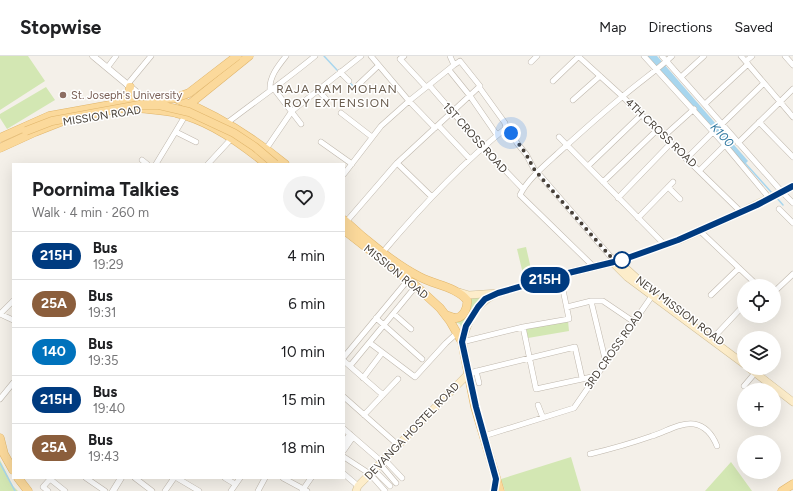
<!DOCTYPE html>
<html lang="en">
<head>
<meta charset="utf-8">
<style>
  :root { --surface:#fff; --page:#f2f2f2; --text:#202124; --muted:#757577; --line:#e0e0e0 }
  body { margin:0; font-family:Figtree,sans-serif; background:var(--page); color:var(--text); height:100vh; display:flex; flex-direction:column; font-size:15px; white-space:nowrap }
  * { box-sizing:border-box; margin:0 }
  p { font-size:13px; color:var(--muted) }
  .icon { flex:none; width:22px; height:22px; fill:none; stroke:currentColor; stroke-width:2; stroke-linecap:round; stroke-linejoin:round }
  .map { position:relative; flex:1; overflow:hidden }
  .panel { position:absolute; left:12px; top:107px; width:333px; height:316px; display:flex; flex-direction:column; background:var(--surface); border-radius:0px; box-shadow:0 4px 16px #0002 }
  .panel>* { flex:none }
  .badge { padding:0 8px; border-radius:13px; font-size:14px; line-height:26px }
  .buttons { position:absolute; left:737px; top:223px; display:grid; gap:8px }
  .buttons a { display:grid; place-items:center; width:44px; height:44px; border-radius:50%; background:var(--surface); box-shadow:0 4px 16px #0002; font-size:20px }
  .you { position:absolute; width:20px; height:20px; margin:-10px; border:3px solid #fff; border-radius:50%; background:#1a73e8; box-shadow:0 0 0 6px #1a73e833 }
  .map>.badge { position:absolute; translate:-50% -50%; box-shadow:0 0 0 2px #fff }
  .round { display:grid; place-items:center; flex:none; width:42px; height:42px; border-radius:21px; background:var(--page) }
  .overview { display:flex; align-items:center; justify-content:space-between; height:68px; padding:0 20px }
  h1 { font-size:19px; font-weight:700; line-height:30px }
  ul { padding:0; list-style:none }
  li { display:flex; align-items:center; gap:12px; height:48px; padding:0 20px; border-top:1px solid var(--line) }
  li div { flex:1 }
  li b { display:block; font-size:15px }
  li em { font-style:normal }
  li .badge { min-width:44px; font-weight:700; text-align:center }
  header { display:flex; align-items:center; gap:24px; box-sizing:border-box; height:56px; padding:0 20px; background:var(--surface); border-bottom:1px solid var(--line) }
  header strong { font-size:19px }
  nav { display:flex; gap:22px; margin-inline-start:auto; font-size:14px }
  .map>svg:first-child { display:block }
</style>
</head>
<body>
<header>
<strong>Stopwise</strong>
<nav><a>Map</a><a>Directions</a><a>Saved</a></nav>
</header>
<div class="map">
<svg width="793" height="435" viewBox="0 0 793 435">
  <rect width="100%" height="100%" fill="#f4f0e9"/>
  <path fill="#d3e7b3" d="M0 0H28L45 25 0 54Z
    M46 31 55 44 7 73 0 62V58Z
    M526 191 532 217 523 218 517 193Z
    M481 241 471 254 462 273 460 268 455 266 468 242Z
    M568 265 569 275 528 282 526 273Z
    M571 401 581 435H505L501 423Z
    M0 404 13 430 18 435H0Z
    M731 406 752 435H705Z"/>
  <path fill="#a8d6ee" d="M647 0H657L748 105 744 109Z"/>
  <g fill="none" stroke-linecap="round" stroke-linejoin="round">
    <path stroke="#a8d6ee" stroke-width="1.5" d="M324 0 337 14
      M349 26 356 33 359 30
      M745 107 772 137
      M776 141 783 149
      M0 407 15 435"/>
    <g stroke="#bfb7ac" stroke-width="6">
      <path id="minor" d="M371 0 409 45 435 72
        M404 0 400 3 426 31
        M578 0 622 40 741 156
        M644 0 725 89 770 143
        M662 0 782 136 793 147
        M741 0 793 61
        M785 0 793 9
        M746 5 752 0
        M531 6 537 0
        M107 12 116 0
        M449 14 470 40 497 79
        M340 16 349 25
        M681 21 704 0
        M553 25 579 0
        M127 29 151 0
        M358 29 378 10
        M429 29 483 91 523 133
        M274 33 301 68
        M270 34C269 21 278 10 286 0
        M318 34 327 44
        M573 44 600 20
        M705 48 748 8
        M341 57 372 81
        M759 66 793 101
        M227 67C257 44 286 24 315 0
        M505 68 517 87 526 98 534 113 538 117
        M722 68 764 27
        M438 69 470 103
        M176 76 196 86
        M664 80 694 53
        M559 81 664 188
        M321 86 352 108
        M738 87 793 33
        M266 93 292 55 361 0
        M686 103 713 76
        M142 104 147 108
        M397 107 432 141
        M156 108 185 60
        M208 108 232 82
        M588 110 641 59
        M699 115 725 89
        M538 117 610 200 617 205
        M344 118 381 70 409 45 454 9 450 0
        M603 126 657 74
        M668 131 680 143
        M618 142 671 87
        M779 153 793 167
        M638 162 673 126
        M346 166 397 107 479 31
        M699 174 758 230
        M383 196C420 152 460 109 506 72L505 67 479 31 480 30 460 5 454 9
        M594 211 520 139C527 124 545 109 557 98 578 79 600 59 622 41 638 27 656 15 672 0
        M774 236 793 218
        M711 239 739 212
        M591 245 606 307
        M567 251 591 245H603L634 266
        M0 258 13 245
        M0 258 13 264
        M394 258 411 273
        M376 262 422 303
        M523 271 536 333 596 320
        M714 281 744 249
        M462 286 523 271 569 263 560 219
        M370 287 415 321 446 287 457 277
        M344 301 408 224
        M344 305 383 339
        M350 310 416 230
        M476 315 479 327
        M469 317 575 291 582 322
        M363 322 382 297
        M744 330 755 317
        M344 341 398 389
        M0 343 13 327
        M538 349 543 362
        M364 359 398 323
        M344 373 382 406
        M484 380 574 352 654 237
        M344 386 350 378
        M344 394 353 381
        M590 398C611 393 632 387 652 380 665 376 681 366 694 368 706 370 713 380 717 390
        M344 401 370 418 385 435
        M384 403 402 422
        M380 408 396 427
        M374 414 390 430
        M344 418 358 430
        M86 422 105 435
        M135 422 152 435
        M177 422 199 435
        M225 422 235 428
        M283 422 307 435
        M50 423 65 435
        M48 435 43 431 51 422
        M165 435 174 422
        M231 435 240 422
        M258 435 265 422
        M302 435 311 422"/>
    </g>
    <g stroke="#bfb7ac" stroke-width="7">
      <path id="tertiary" d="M93 0 140 39 145 45
        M113 435 121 422"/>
    </g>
    <g stroke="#d2c09a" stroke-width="8">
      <path id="secondary" d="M612 206 627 221 744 308
        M619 206 641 226
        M459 236 469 239 498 237 560 219 622 204 679 184 741 156 793 130
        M462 286C468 265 475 249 494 239
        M749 312 793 346
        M356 435 358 430 469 317"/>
    </g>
    <g stroke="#e0b56b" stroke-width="9">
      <path id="primary" d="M177 43C217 59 252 81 285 108
        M126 45 129 38 130 31
        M186 51 249 0
        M134 53 139 52C151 54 164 54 176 57 208 64 241 87 266 108
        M0 82 49 60 143 43H157
        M0 92 35 76 63 65
        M344 164C364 183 396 209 420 221 435 229 456 231 467 244 468 251 464 261 456 262 453 262 449 260 446 259
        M344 174 416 230 440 252 450 265 462 286 475 351 500 435
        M0 382 4 398 13 414
        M18 422 28 435
        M782 435 793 428"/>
    </g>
    <use href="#minor" stroke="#fff" stroke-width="5"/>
    <use href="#tertiary" stroke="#fff" stroke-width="6"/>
    <use href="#secondary" stroke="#fdedca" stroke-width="7"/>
    <use href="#primary" stroke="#fbd99b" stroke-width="8"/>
    <g stroke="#e0b56b" stroke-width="9" stroke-linecap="butt">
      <path id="primary-bridge" d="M151 44 175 42 189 37 237 0
        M26 75 52 65 139 49H159L189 56 234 77 255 91 275 108"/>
    </g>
    <use href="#primary-bridge" stroke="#fbd99b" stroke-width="8"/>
  </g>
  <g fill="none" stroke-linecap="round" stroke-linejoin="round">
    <g stroke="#fff" stroke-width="9">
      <path id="line" d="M494 435 496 423 476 351 462 286 466 270 478 251 485 243 498 237 560 219 622 204 678 184 757 149 793 130"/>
    </g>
    <use href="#line" stroke="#003b80" stroke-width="6"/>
    <path stroke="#474038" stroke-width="4" stroke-dasharray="0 7.2" d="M511 77 526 98 534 113 544 125 610 200 617 205 622 204"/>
  </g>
  <circle fill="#8d6e63" stroke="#fff" stroke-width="1.5" cx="63" cy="39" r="4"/>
  <circle fill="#fff" stroke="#003b80" stroke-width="2" cx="622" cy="204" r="8"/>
  <g text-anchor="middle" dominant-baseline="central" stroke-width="3" stroke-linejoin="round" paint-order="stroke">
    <g font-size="11" fill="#785e54" stroke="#fff" text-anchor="start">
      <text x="71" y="39">St. Joseph's University</text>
    </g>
    <g font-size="11" fill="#474038" stroke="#fff">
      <text transform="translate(102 60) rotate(-9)">MISSION ROAD</text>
      <text transform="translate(661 77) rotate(44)">4TH CROSS ROAD</text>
      <text transform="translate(475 82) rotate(48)">1ST CROSS ROAD</text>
      <text transform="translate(396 216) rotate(39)">MISSION ROAD</text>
      <text transform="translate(680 255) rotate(37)">NEW MISSION ROAD</text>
      <text transform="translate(614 294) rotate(-55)">3RD CROSS ROAD</text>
      <text transform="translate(412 375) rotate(-46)">DEVANGA HOSTEL ROAD</text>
    </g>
    <g font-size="12" letter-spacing="1" fill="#6a5d4f" stroke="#fff">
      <text x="337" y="33">RAJA RAM MOHAN<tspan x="337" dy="14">ROY EXTENSION</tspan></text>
    </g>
    <g font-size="12" font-style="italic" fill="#3078a0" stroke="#fff">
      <text transform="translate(722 79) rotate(48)">K100</text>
    </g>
  </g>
</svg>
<div class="buttons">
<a><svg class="icon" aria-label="locate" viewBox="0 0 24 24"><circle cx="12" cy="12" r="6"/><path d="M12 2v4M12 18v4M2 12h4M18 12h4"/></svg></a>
<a><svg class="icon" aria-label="layers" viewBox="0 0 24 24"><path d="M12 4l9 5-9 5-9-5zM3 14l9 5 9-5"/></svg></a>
<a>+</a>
<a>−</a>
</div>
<div class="you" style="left:511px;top:77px"></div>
<b class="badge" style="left:545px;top:224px;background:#003b80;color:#fff">215H</b>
<section class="panel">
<div class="overview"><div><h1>Poornima Talkies</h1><p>Walk · 4 min · 260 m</p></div><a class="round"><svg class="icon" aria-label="heart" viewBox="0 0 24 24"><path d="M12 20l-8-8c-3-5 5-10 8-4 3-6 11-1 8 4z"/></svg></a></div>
<ul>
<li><span class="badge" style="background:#003b80;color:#fff">215H</span><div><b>Bus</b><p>19:29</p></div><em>4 min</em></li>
<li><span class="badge" style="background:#8b5e3c;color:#fff">25A</span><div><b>Bus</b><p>19:31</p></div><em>6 min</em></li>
<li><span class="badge" style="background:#0072bc;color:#fff">140</span><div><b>Bus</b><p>19:35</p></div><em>10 min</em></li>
<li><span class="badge" style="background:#003b80;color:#fff">215H</span><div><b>Bus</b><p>19:40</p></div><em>15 min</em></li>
<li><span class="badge" style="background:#8b5e3c;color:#fff">25A</span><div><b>Bus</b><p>19:43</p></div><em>18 min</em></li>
</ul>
</section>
</div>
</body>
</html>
